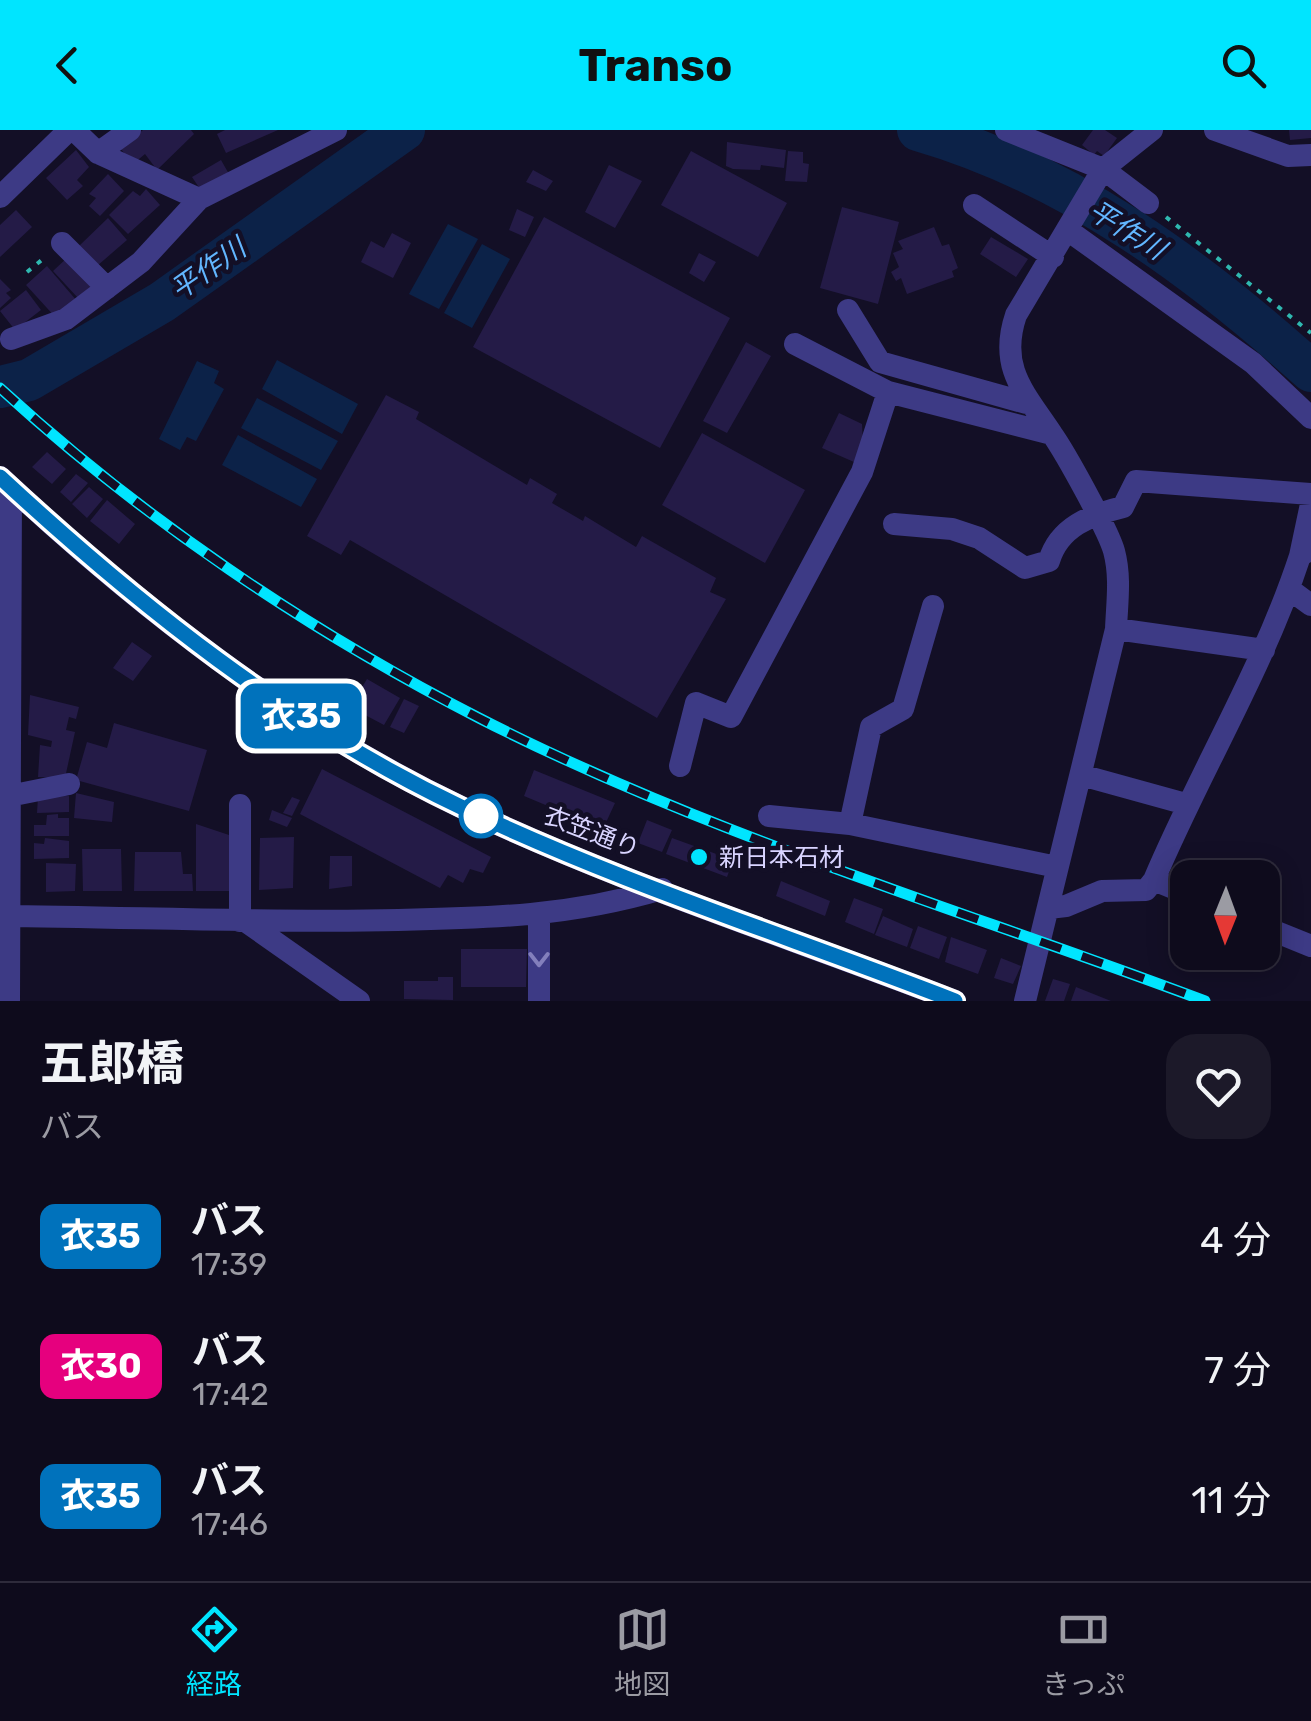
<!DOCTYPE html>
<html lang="ja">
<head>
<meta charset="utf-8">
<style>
  :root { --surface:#0e0b1c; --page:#1c1929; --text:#f1f3f6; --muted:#9b9ba3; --line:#2e2b3b; --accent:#00e5ff }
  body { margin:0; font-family:Rubik,"Noto Sans JP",sans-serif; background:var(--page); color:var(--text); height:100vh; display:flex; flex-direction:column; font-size:38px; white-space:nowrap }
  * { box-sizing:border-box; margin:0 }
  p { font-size:32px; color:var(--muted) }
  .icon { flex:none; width:55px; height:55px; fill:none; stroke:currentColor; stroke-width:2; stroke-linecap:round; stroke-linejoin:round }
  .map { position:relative; height:871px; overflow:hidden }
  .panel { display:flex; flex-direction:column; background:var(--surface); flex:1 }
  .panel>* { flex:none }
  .badge { padding:0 20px; border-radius:15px; font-size:35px; line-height:65px }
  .needle { width:65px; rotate:181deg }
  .tools { position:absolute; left:1170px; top:730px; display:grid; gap:20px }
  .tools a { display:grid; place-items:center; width:110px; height:110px; border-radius:20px; background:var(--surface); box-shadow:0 5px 25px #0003,0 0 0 2px var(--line); font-size:50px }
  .map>.badge { position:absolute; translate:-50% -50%; box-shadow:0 0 0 5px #fff }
  .round { display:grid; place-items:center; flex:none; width:105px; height:105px; border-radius:30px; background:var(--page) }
  .overview { display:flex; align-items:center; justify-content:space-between; height:170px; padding:0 40px }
  h1 { font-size:48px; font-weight:700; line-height:75px }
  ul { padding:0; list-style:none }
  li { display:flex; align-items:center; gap:30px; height:130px; padding:0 40px }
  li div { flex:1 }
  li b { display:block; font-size:38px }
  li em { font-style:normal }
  li .badge { min-width:110px; font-weight:700; text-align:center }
  header { display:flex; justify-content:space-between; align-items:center; height:130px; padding:0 40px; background:var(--accent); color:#111; font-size:45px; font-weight:700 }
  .menu { display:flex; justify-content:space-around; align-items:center; height:140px; border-top:2px solid var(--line); background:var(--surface); font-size:28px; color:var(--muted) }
  .menu a { display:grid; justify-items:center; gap:5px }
  .menu .on { color:var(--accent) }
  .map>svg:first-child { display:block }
</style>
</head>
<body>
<header><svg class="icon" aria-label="back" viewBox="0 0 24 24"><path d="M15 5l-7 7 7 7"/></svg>Transo<svg class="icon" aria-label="search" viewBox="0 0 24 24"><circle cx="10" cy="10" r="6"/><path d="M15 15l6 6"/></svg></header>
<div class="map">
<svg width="1311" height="871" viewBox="0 0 1311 871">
  <rect width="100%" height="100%" fill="#130f26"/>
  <path fill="#0c2248" d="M448 94 478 109 439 179 409 164Z
    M482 114 510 129 472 198 444 183Z
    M277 230 358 274 342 304 262 259Z
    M197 231 219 241 214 253 224 259 196 311 187 307 180 320 159 309Z
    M257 268 338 311 321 340 241 298Z
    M238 305 317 349 301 377 222 335Z"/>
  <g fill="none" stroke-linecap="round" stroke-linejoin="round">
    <path stroke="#0c2248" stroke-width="42" d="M918 0C1069 44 1196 137 1311 241
      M0 257 29 250 162 172 404 0"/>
  </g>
  <path fill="#241b47" d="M143 0H191L194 4 157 40 145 24 133 34 120 18Z
    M225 0H278L226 23 217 4Z
    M1093 0H1105L1117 8 1104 26 1097 21 1094 25 1082 15Z
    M1289 0H1311V8L1290 10Z
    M727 12 786 20 784 38 761 35 760 40 733 39 726 36Z
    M76 20 89 37 77 50 83 56 67 70 46 48Z
    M691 21 787 73 758 127 661 75Z
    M788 21 803 22V33L809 34 807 52 785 51Z
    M221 30 229 44 202 62 192 47Z
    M609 35 642 51 615 98 585 82Z
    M533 40 553 51 546 61 526 52Z
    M108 44 124 61 100 86 89 76 96 68 89 64Z
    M146 59 160 75 128 104 109 85 133 61 140 66Z
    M842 77 899 92 878 174 820 158Z
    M517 79 534 87 525 107 509 100Z
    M16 80 32 97 0 127V95Z
    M544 87 730 188 660 318 473 217Z
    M108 88 127 110 97 136 79 116Z
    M934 97 942 116 949 114 958 138 952 141 954 147 907 164 901 148 896 151 891 142 899 137 893 123 903 119 898 111Z
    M392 103 411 113 393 148 361 132 371 111 384 118Z
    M991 107 1028 129 1016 147 980 124Z
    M699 123 716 132 704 152 689 143Z
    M69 126 93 155 78 168 53 141Z
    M47 136 77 171 57 189 26 155Z
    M0 149 11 160 6 163 11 168 0 178Z
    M26 160 41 180 15 200 0 181Z
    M746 212 771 226 727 303 703 291Z
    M386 265 419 282 416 289 527 355 530 348 557 364 552 373 583 391 585 386 636 417 642 406 716 448 710 462 726 469 657 588 350 410 341 425 307 406Z
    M839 283 862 294 863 314 854 332 822 318Z
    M702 303 805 360 765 433 662 375Z
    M47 322 66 339 52 354 32 337Z
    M76 344 88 353 71 372 60 362Z
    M89 357 103 369 87 388 72 374Z
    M107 370 135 394 119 414 90 391Z
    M132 512 152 526 133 551 113 538Z
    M367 549 400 568 384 595 350 577Z
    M30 565 79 577 76 589 69 587 66 600 75 602 65 648 38 647 40 615 51 617 52 611 28 605Z
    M404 569 419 576 404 603 390 597Z
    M114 593 207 620 189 681 76 650 87 612 107 618Z
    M322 639 491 727 483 743 470 739 463 753 448 745 440 758 300 684Z
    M534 640 615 673 603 699 524 666Z
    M76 663 114 672 112 692 74 688Z
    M69 666V682L37 683 38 667Z
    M292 667 300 670 292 686 283 683Z
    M272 680 292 688 287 697 269 690Z
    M58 684V688H69V706H34V695H46L47 685Z
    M647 690 672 700 662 722 638 713Z
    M196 694 235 707V761H196Z
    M294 707 293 758 259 760 260 708Z
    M45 708 69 711V728L34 729V713L44 714Z
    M672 708 733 730 727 747 666 724Z
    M82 719H121L122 761H83Z
    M135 722H181L183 744H192L193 761H134Z
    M330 726H352V756L329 759Z
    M46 733 76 734 75 761 46 762Z
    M781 751 830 771 825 786 776 766Z
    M854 768 883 779 874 804 845 792Z
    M883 786 913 799 907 817 875 805Z
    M918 796 947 807 939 829 910 818Z
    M951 807 987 820 978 844 945 832Z
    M461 819H527L526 857H461Z
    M1001 828 1021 836 1013 854 994 848Z
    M438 847H453V870L404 869V851H438Z
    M1053 849 1070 854 1064 871H1045Z
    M1076 857 1111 871H1071Z"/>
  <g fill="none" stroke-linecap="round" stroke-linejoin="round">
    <path stroke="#2fb8b0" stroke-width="4" stroke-dasharray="5 8" stroke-linecap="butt" d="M1166 87 1311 203
      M27 142 43 129"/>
    <path stroke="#3d3a85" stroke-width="22" d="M74 0 98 23 199 69
      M1006 0 1103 39 1148 73
      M1215 0 1288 26 1311 25
      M98 23 130 0
      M0 67 69 0
      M974 75 1053 127
      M1069 101 1253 233 1311 288
      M62 113 107 158
      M848 180 880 232 1026 273
      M11 209 66 189 141 132 199 69 336 0
      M795 214 888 262 1052 304
      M0 347C136 475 291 596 461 677 620 753 791 808 955 871
      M894 394 952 399 979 408 1025 438 1049 431C1059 397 1090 385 1123 377L1136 351 1311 364
      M1300 426 1311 374
      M1289 459 1311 475
      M933 476 903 579 871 597 850 694 1057 737
      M1116 499 1264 520
      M680 636 696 573 731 587 862 342 888 262
      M1081 645 1186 674
      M9 666 69 654
      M769 686 850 694
      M1154 750 1188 764
      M1049 778 1066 776 1102 761 1146 760 1154 750C1200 641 1263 539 1300 426L1311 419
      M0 786C133 787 265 793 398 790 492 788 571 786 662 759
      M539 787V871
      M240 791V675
      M248 793 359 871
      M1262 796 1311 816
      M9 871 11 357
      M1025 871 1116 499C1117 473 1121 447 1114 421 1108 400 1066 324 1052 304 1025 263 998 238 1016 185L1103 39 1152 0"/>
    <g stroke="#00e5ff" stroke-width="11">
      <path id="rail" d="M0 258C142 388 307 500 479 588 710 706 963 780 1205 871"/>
    </g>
    <use href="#rail" stroke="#130f26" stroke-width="8" stroke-dasharray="22" stroke-linecap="butt"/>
  </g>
  <defs><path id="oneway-chevron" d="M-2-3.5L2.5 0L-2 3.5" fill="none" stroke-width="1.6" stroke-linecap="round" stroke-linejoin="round" transform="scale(2.5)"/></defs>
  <use stroke="#837fbc" href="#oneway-chevron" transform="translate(539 829) rotate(90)"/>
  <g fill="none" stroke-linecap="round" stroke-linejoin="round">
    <g stroke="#fff" stroke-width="22">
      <path id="line" d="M0 347C138 475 290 596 461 677 620 753 791 807 955 871"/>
    </g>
    <use href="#line" stroke="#0072bc" stroke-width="15"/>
  </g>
  <circle fill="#fff" stroke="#0072bc" stroke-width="5" cx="481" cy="686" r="20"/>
  <circle fill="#00e5ff" stroke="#130f26" stroke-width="4" cx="699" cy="727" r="10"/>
  <g text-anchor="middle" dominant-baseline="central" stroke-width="9" stroke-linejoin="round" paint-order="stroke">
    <g font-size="25" fill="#d9d4ff" stroke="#130f26">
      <text transform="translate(592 702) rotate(21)">衣笠通り</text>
    </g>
    <g font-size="25" fill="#d9d4ff" stroke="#130f26" text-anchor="start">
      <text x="719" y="727">新日本石材</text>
    </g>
    <g font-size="28" font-style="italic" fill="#62b6ff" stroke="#130f26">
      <text transform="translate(1127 100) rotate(32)">平作川</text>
      <text transform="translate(208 139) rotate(-35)">平作川</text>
    </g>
  </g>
</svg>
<div class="tools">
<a><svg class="needle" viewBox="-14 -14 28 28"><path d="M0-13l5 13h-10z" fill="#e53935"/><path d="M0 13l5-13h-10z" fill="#9b9ba3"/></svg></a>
</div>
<b class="badge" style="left:301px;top:586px;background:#0072bc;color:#fff">衣35</b>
</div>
<section class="panel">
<div class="overview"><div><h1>五郎橋</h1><p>バス</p></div><a class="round"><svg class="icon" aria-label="heart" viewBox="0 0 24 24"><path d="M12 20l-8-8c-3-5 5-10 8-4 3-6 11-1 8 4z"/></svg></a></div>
<ul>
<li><span class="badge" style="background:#0072bc;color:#fff">衣35</span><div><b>バス</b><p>17:39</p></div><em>4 分</em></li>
<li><span class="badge" style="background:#e6007e;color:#fff">衣30</span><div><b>バス</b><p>17:42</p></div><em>7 分</em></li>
<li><span class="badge" style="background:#0072bc;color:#fff">衣35</span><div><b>バス</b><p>17:46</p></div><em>11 分</em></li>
</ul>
</section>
<nav class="menu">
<a class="on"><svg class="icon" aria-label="directions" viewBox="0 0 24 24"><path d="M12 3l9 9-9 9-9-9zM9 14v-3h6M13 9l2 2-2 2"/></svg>経路</a>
<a><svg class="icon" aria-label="map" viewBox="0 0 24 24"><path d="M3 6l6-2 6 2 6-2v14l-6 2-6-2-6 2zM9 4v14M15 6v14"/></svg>地図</a>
<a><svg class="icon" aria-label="tickets" viewBox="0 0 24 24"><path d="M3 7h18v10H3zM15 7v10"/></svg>きっぷ</a>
</nav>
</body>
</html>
